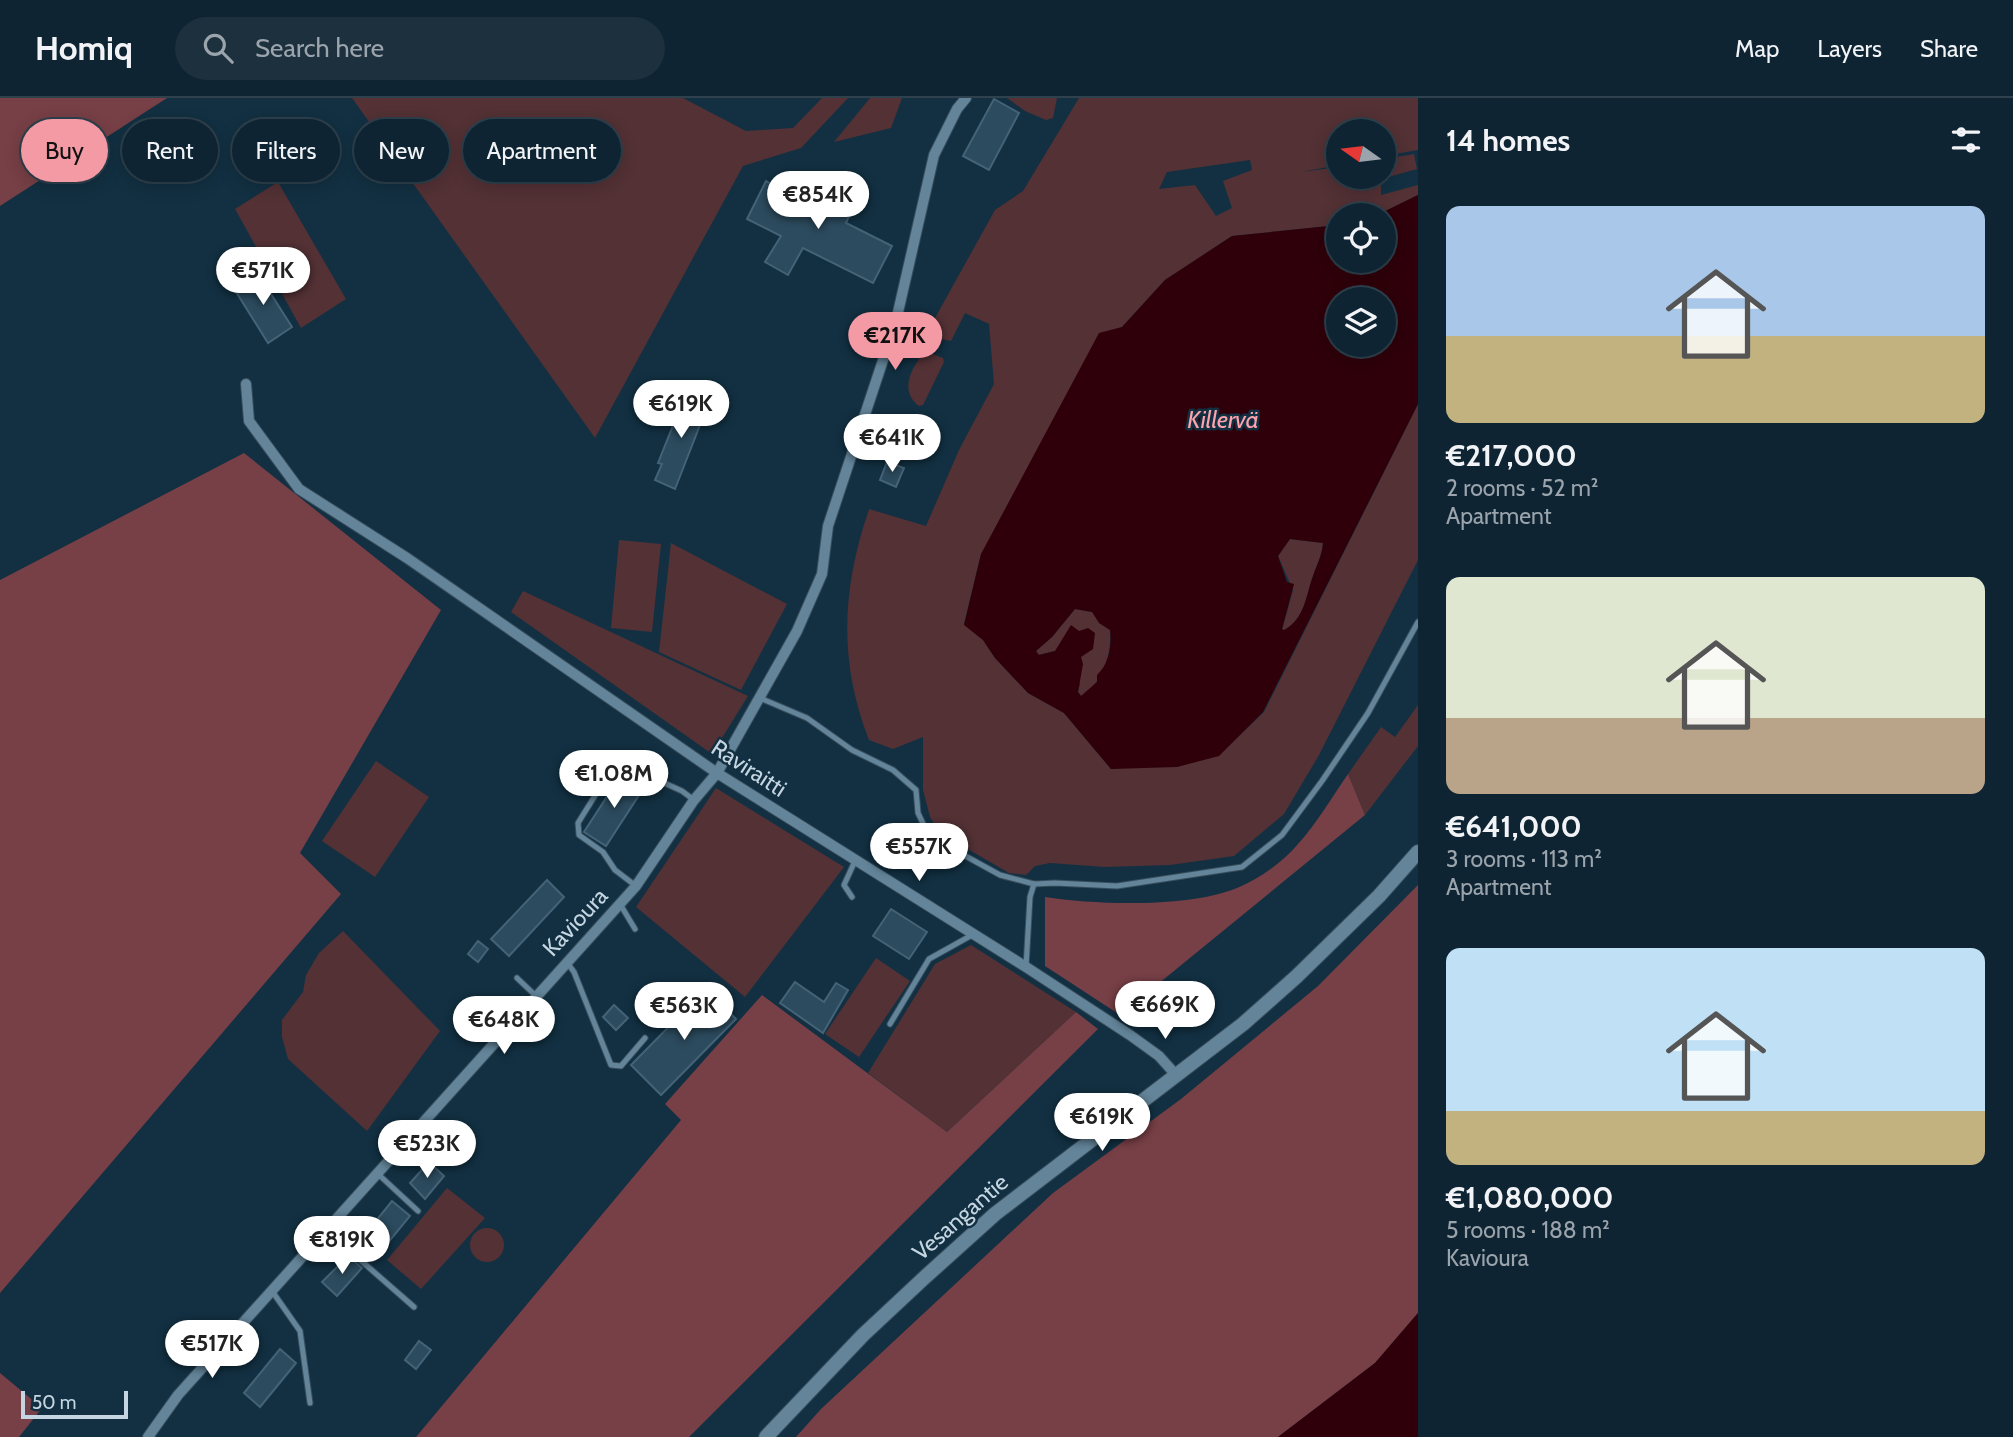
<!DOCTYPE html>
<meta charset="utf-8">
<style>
:root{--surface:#0e2432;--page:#1c303e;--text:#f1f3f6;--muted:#9ba4ac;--line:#2e414d;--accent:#f49aa4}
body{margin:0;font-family:Cabin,sans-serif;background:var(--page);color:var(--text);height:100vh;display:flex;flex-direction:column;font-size:26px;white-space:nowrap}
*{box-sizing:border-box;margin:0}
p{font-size:23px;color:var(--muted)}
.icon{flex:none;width:38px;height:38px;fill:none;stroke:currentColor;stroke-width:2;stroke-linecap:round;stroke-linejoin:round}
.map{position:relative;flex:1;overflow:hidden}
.details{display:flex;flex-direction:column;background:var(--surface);width:595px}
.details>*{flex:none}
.hud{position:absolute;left:21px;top:21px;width:665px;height:63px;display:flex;gap:14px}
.needle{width:46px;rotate:284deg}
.tools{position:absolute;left:1326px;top:21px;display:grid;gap:14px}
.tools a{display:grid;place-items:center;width:70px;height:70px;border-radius:50%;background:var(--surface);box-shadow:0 4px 18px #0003,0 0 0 2px var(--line);font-size:35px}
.scale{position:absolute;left:21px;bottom:18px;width:107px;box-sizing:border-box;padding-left:7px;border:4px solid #c5d6e2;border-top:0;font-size:19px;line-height:24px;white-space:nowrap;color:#c5d6e2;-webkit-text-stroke:5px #123042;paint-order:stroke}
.price{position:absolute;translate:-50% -60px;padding:0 16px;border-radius:24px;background:#fff;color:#222;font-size:23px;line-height:46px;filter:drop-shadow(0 2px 4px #0008)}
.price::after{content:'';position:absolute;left:50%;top:42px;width:21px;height:16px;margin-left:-10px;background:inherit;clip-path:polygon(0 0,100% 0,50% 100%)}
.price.active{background:var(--accent);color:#111}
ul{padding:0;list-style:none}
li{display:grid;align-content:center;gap:14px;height:371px;padding:0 28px}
li span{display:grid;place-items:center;height:217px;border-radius:14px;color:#555}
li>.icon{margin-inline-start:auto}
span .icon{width:126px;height:126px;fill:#fffc;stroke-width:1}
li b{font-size:30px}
h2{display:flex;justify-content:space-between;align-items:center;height:84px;padding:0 28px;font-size:30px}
.pill{padding:0 24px;border-radius:32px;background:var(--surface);box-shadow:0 4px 18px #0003,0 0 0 2px var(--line);font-size:24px;line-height:63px}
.pill.active{background:var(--accent);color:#111}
header{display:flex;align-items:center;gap:42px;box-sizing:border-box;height:98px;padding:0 35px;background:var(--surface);border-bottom:2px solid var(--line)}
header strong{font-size:33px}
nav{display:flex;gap:38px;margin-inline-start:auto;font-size:24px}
.search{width:490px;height:63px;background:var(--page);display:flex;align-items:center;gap:18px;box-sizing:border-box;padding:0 24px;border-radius:38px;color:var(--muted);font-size:26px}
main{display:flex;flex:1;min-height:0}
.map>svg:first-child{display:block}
</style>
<header>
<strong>Homiq</strong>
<div class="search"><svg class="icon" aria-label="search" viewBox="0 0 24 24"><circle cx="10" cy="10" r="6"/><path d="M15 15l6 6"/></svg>Search here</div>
<nav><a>Map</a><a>Layers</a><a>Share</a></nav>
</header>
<main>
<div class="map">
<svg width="1418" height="1339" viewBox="0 0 1418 1339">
<rect width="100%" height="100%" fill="#123042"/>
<g fill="#533135" fill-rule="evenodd">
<polygon points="352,0 683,0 746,33 793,30 822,0 848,0 801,50 743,68 595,340"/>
<polygon points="870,0 902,0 891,30 834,44"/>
<polygon points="1007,0 1057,0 1053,20 1046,22 1025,13"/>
<path d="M1079,0H1418V52L1384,58V33H1339V67L1301,74L1339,69V79H1384V61L1414,56L1417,71L1381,81V97L1418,87V97L1378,117H1339V127L1232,138L1165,182L1122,229L981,456L964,526L983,542L995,560L1028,595L1064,615L1111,671L1218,658L1264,614L1418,306V462L1319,657L1284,716L1234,758L1170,767L1105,769L1050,765L1035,768L1026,777L1009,775L940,735L930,719L923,692V639L893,651L869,642C838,562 842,491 869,411L926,428L959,352L994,286L989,226L965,215L951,243L925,238L995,112L1023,93ZM1250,62L1252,72L1223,83L1232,110L1216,118L1195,87L1159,91L1167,74Z"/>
<polygon points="278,84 346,201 301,230 235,111"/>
<path d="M930,255L943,260L944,264L923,307L919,308C900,294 910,273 921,258Z"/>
<path d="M1290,441L1323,445C1322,458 1317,466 1313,478C1306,497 1305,521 1285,532H1282L1293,492L1278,458Z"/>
<polygon points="619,442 661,446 652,534 611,530"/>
<polygon points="671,445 787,506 741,592 659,554"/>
<polygon points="523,493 748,598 712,656 511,514"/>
<path d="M1075,511L1092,514L1100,525L1110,532C1112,555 1103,586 1081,598L1078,594L1080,586L1055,553L1038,557L1036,553L1052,539Z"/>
<polygon points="1418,607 1418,648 1365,717 1348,676 1381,629 1395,639"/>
<polygon points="376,663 429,699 375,779 322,743"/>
<polygon points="716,690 844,769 745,899 636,809"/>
<polygon points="343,833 440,933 367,1033 288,961 282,939 282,922 303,894 306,877 319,855"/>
<polygon points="971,847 1076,914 947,1034 868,975 935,866"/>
<polygon points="876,860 910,883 859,959 825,936"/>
<polygon points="447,1090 485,1120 421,1191 387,1162"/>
<circle cx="487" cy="1147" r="17"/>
</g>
<g fill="#773f46">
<polygon points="0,0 167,0 0,108"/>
<polygon points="244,355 441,512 300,755 341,796 0,1195 0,482"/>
<path d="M1348,676L1365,717L1120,917L1045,868V799C1097,807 1188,810 1237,790C1259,781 1283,764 1298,746C1317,725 1332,699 1348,676Z"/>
<polygon points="1418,787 1418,1215 1375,1265 1278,1339 796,1339 821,1311 1053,1095 1181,1001 1318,888"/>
<polygon points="762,897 947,1034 1076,914 1098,931 689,1339 416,1339 681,1022 665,1006"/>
<polygon points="0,1275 42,1310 19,1339 0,1339"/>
</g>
<g fill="#2f000a" fill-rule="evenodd">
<path d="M1418,97V306L1263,614L1219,658L1177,669L1111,671L1064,615L1028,595L995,560L983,542L964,527L981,456L1099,235L1122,229L1165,182L1232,138L1339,127V163H1384V117H1377ZM1339,201H1384V247H1339ZM1290,441L1323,445C1322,458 1317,466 1313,478C1306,497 1305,521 1284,532L1282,531L1294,486L1287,484L1278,458ZM1075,511L1092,514L1099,525L1110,532C1112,548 1109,566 1097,577V584L1081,598L1078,594L1083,566L1081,559L1093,551L1095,535L1088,530L1079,533L1071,527L1055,553L1039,557L1036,553L1052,539Z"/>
<polygon points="1418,1215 1418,1339 1278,1339 1375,1265"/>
</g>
<g fill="#2c4b5e" stroke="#446377" stroke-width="2">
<polygon points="994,1 1019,15 989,72 963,58"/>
<polygon points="839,80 861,91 846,125 892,148 873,185 803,150 788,177 765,164 781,138 747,121 766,83 823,113"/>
<polygon points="257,174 292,229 268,245 233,189"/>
<polygon points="686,295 709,304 675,391 655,382 662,366 658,365"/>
<polygon points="887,364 904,370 896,389 880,382"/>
<polygon points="621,677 643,691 606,748 584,734"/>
<polygon points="547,782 564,799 509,858 491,841"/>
<polygon points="891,811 927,834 909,861 873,838"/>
<polygon points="478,843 488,851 478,864 468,856"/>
<polygon points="795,884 824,904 836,885 848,892 823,935 780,905"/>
<polygon points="706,891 736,921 661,997 631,967"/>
<polygon points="614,907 628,920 616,932 603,919"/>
<polygon points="429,1064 444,1078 425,1101 410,1085"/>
<polygon points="392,1103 410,1118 373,1163 368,1162 354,1150"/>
<polygon points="348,1158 362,1170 337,1198 322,1184"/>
<polygon points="419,1243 431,1252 416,1271 405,1262"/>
<polygon points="280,1251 296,1265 260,1309 244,1295"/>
</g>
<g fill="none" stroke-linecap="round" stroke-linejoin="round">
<defs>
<g id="service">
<polyline points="760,600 807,620 852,652 893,672 916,692 918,715 929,738 1000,777 1034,786 1055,785 1117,788 1242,769 1282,737 1322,683 1368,615 1418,524"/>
<polyline points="636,788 615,772 603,754 579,737 578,725 614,667 618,664 682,693 694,702"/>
<polyline points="852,799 844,787 855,763"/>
<polyline points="620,806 635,831"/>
<polyline points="566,863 574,874 611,967 621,968 645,940"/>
<polyline points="1026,869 1030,799 1034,786"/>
<polyline points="517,880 536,898"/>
<polyline points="890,926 929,861 972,837"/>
<polyline points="378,1076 418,1113"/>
<polyline points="326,1132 414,1209"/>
<polyline points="272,1193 300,1233 310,1305"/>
</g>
<g id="minor">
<polyline points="246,286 249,323 299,391 407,460 717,675 1026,869 1130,937 1159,958 1176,977"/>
<polyline points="148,1339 178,1297 636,788 694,702 717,675 797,533 822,476 828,428 896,223 934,57 957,11 966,0"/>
</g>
<polyline id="tertiary" points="766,1339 863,1237 924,1180 995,1116 1243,926 1296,879 1379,798 1418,754"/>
</defs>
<use href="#service" stroke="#374d5c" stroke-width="7"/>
<use href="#minor" stroke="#374d5c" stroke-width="12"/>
<use href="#tertiary" stroke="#374d5c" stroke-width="16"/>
<use href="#service" stroke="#638499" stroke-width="5"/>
<use href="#minor" stroke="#638499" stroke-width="10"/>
<use href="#tertiary" stroke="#638499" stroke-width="14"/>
</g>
<g text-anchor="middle" stroke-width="5" stroke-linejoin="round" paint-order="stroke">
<g font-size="23" fill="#c5d6e2" stroke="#123042">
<text transform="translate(749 670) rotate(33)" y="8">Raviraitti</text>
<text transform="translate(575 824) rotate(-47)" y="8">Kavioura</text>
<text transform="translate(960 1119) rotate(-41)" y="8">Vesangantie</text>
</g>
<g font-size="24" font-style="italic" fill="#fea3ad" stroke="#123042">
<text x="1223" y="330">Killervä</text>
</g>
</g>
</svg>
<div class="tools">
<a><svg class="needle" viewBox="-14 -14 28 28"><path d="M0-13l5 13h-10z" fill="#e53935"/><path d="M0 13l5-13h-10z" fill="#9ba4ac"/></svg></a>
<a><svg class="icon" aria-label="locate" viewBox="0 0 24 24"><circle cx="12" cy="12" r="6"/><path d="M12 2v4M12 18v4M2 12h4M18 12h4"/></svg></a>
<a><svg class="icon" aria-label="layers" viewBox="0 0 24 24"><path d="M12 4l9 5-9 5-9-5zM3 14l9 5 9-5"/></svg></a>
</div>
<div class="scale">50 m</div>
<b class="price" style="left:818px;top:133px">€854K</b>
<b class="price" style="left:263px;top:209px">€571K</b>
<b class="price active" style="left:895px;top:274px">€217K</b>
<b class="price" style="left:681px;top:342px">€619K</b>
<b class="price" style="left:892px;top:376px">€641K</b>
<b class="price" style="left:614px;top:712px">€1.08M</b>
<b class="price" style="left:919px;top:785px">€557K</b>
<b class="price" style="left:1165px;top:943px">€669K</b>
<b class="price" style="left:684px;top:944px">€563K</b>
<b class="price" style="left:504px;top:958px">€648K</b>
<b class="price" style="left:1102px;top:1055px">€619K</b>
<b class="price" style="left:427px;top:1082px">€523K</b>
<b class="price" style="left:342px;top:1178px">€819K</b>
<b class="price" style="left:212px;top:1282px">€517K</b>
<div class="hud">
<a class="pill active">Buy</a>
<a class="pill">Rent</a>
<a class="pill">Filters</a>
<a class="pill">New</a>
<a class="pill">Apartment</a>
</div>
</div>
<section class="details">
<h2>14 homes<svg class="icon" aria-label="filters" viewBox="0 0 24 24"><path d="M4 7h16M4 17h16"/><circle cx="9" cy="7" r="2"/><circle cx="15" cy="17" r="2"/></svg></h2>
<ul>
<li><span style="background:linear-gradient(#a9c7e8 60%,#c2b280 0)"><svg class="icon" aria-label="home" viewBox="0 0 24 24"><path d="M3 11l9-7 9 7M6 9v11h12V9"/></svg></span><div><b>€217,000</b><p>2 rooms · 52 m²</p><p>Apartment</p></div></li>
<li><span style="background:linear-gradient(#dfe7d0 65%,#b9a48a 0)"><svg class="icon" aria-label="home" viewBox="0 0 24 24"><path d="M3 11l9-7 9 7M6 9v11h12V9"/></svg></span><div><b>€641,000</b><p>3 rooms · 113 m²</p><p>Apartment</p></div></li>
<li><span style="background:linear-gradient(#bfe0f5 75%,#c2b280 0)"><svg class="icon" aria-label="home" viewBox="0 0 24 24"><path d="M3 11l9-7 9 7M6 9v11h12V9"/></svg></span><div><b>€1,080,000</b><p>5 rooms · 188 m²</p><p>Kavioura</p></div></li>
</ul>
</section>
</main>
